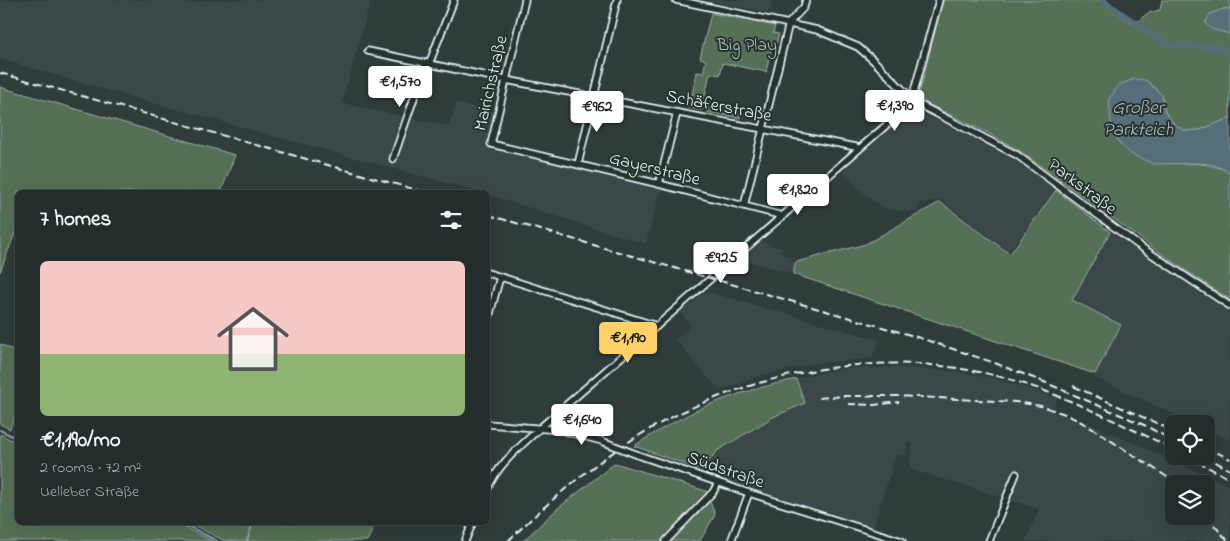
<!DOCTYPE html>
<meta charset="utf-8">
<style>
:root{--surface:#232d2c;--page:#2b3534;--text:#f1f3f6;--muted:#a3a8a9;--line:#404948;--accent:#ffd166}
body{margin:0;font-family:"Indie Flower",sans-serif;background:var(--page);color:var(--text);height:100vh;display:flex;flex-direction:column;font-size:19px;white-space:nowrap}
*{box-sizing:border-box;margin:0}
p{font-size:16px;color:var(--muted)}
.icon{flex:none;width:28px;height:28px;fill:none;stroke:currentColor;stroke-width:2;stroke-linecap:round;stroke-linejoin:round}
.map{position:relative;flex:1;overflow:hidden}
.sheet{position:absolute;left:15px;top:190px;width:475px;height:335px;display:flex;flex-direction:column;background:var(--surface);border-radius:8px;box-shadow:0 5px 20px #0002,0 0 0 1px var(--line)}
.sheet>*{flex:none}
.fabs{position:absolute;left:1165px;top:415px;display:grid;gap:10px}
.fabs a{display:grid;place-items:center;width:50px;height:50px;border-radius:8px;background:var(--surface);box-shadow:0 5px 20px #0002,0 0 0 1px var(--line);font-size:25px}
.price{position:absolute;translate:-50% -42px;padding:0 11px;border-radius:5px;background:#fff;color:#222;font-size:16px;line-height:32px;filter:drop-shadow(0 1px 2px #0008)}
.price::after{content:'';position:absolute;left:50%;top:30px;width:15px;height:11px;margin-left:-8px;background:inherit;clip-path:polygon(0 0,100% 0,50% 100%)}
.price.on{background:var(--accent);color:#111}
ul{padding:0;list-style:none}
li{display:grid;align-content:center;gap:10px;height:265px;padding:0 25px}
li+li{border-top:1px solid var(--line)}
li span{display:grid;place-items:center;height:155px;border-radius:8px;color:#555}
li>.icon{margin-inline-start:auto}
span .icon{width:90px;height:90px;fill:#fffc;stroke-width:1}
li b{font-size:21px}
h2{display:flex;justify-content:space-between;align-items:center;height:60px;padding:0 25px;font-size:21px}
.map>svg:first-child{display:block}
</style>
<div class="map">
<svg width="1230" height="541" viewBox="0 0 1230 541">
<rect width="100%" height="100%" fill="#2f3c3a"/>
<filter id="ink" filterUnits="userSpaceOnUse"><feTurbulence type="fractalNoise" baseFrequency=".02" numOctaves="2"/><feDisplacementMap in="SourceGraphic" scale="10" xChannelSelector="R" yChannelSelector="G"/><feConvolveMatrix kernelMatrix="1 2 1 2 8 2 1 2 1" color-interpolation-filters="sRGB"/></filter>
<g filter="url(#ink)">
<g fill="#3a4649" fill-rule="evenodd">
<polygon points="0,0 168,0 186,3 212,0 371,0 342,103 449,126 456,103 495,112 486,146 661,189 646,244 488,195 488,192 479,192 123,95 0,59"/>
<polygon points="705,0 772,0 769,13"/>
<polygon points="916,110 1012,156 1056,188 1009,252 941,200 920,203 917,212 889,210 880,206 861,191 842,171 895,122"/>
<polygon points="1111,232 1230,312 1230,441 1206,429 1206,424 1196,424 1093,377 1122,325 1073,300"/>
<polygon points="761,241 770,244 771,246 783,247 781,254 791,257 791,260 796,262 793,274 747,261 744,256"/>
<polygon points="705,291 880,340 872,358 814,364 759,376 720,391 675,340 691,326 680,313"/>
<path d="M894,367L953,371L992,378L1028,388L1057,398L1053,412L1086,422L1230,486V541H1025L1039,509L910,469L912,443L907,442L906,455H898L895,458L873,528L735,483L704,471L708,462L717,451L773,417L805,403L796,379L822,372L851,368ZM1174,484H1206V516H1174Z"/>
</g>
<g fill="#557057" stroke="#9eb0a8">
<path d="M943,0H1099L1133,25L1148,13L1160,10L1162,0H1230V9H1223L1220,31L1230,34V118L1200,130L1185,131L1174,124L1165,112L1162,95L1146,80L1181,164C1201,163 1211,164 1230,172V300L1169,259L1020,151L988,133L926,103L919,94Z"/>
<polygon points="711,13 775,26 773,33 779,34 776,44 772,45 766,72 723,63 720,75 710,73 702,110 689,108 697,72 703,73 706,60 700,58"/>
<polygon points="0,87 235,155 221,192 18,192 17,228 0,272"/>
<polygon points="709,103 741,110 740,118 707,112"/>
<polygon points="1056,190 1110,232 1072,300 1121,325 1095,374 793,274 796,262 866,244 940,202 1010,254"/>
<polygon points="0,344 17,352 17,410 10,429 0,424"/>
<path d="M796,379L805,403L773,417L717,451L708,462L704,471L634,446C657,431 680,418 704,407C734,394 765,386 796,379Z"/>
<polygon points="0,434 17,443 18,522 176,523 212,541 0,541"/>
<polygon points="615,463 706,491 715,515 700,541 523,541 557,509"/>
<polygon points="189,523 376,523 367,541 225,541"/>
</g>
<g fill="#546e79" stroke="#8fa2ac">
<polygon points="1223,9 1230,9 1230,34 1211,29 1205,23 1210,14"/>
<polygon points="1134,79 1146,80 1162,95 1165,112 1174,124 1185,131 1200,130 1230,118 1230,172 1211,164 1198,163 1154,164 1131,154 1119,143 1111,123 1109,99 1119,85"/>
</g>
<g fill="none" stroke-linecap="round" stroke-linejoin="round">
<g stroke="#8fa2ac" stroke-width="2">
<polyline points="0,430 18,439"/>
<polyline points="180,522 217,541"/>
<polyline points="247,541 253,522"/>
</g>
<polyline stroke="#546e79" stroke-width="6" points="1102,0 1156,37 1171,45 1198,46 1224,49 1230,52"/>
<defs>
<g id="minor">
<polyline points="525,0 491,144 659,184 783,216"/>
<polyline points="676,0 817,30 858,47 874,61 902,89 920,105 1017,155 1138,245 1230,306"/>
<polyline points="368,51 506,80 856,147 859,149"/>
<polyline points="429,64 454,0"/>
<polyline points="393,159 426,63"/>
<polyline points="578,164 617,0"/>
<polyline points="659,184 677,113"/>
<polyline points="744,206 789,23 804,7 806,0"/>
<polyline points="488,273 657,326"/>
<polyline points="488,321 500,277"/>
<polyline points="488,424 560,430 602,441"/>
<polyline points="638,455 749,493 902,541"/>
<path d="M488,488C498,464 521,446 540,428L907,107L912,99L939,0"/>
<polyline points="465,541 473,522"/>
<polyline points="666,541 713,492 718,483"/>
<polyline points="731,541 749,493"/>
<polyline points="989,541 1016,474"/>
</g>
</defs>
<use href="#minor" stroke="#e8f1f8" stroke-width="9"/>
<use href="#minor" stroke="#26332d" stroke-width="5.5"/>
<g stroke="#e8f1f8" stroke-width="2" stroke-dasharray="8 4" stroke-linecap="butt">
<polyline points="0,73 424,192"/>
<polyline points="488,215 914,336 992,362 1044,382 1144,425 1174,441"/>
<polyline points="1073,386 1174,431"/>
<polyline points="819,398 844,396 898,396 1016,402 1041,406 1065,414 1085,424 1178,484"/>
<polyline points="848,404 874,405 899,402"/>
<polyline points="1206,447 1230,459"/>
<polyline points="1187,456 1230,479"/>
<polyline points="1205,456 1230,470"/>
<polyline points="1206,516 1228,541"/>
<path d="M508,541C545,505 584,471 627,443C725,379 858,348 974,371C1045,384 1109,419 1174,449"/>
</g>
<defs>
<polyline id="minor-bridge" points="602,441 638,455"/>
</defs>
<use href="#minor-bridge" stroke="#e8f1f8" stroke-width="9" stroke-linecap="butt"/>
<use href="#minor-bridge" stroke="#26332d" stroke-width="5.5"/>
</g>
</g>
<g text-anchor="middle" stroke-width="4" stroke-linejoin="round" paint-order="stroke">
<g font-size="18" fill="#adbdb8" stroke="#26332d">
<text x="747" y="50">Big Play</text>
</g>
<g font-size="18" fill="#e8f1f8" stroke="#26332d">
<text transform="translate(490 83) rotate(-77)" y="6">Mairichstraße</text>
<text transform="translate(719 105) rotate(11)" y="6">Schäferstraße</text>
<text transform="translate(655 168) rotate(14)" y="6">Gayerstraße</text>
<text transform="translate(1083 186) rotate(37)" y="6">Parkstraße</text>
<text transform="translate(726 469) rotate(19)" y="6">Südstraße</text>
</g>
<g font-size="19" font-style="italic" fill="#adbdc5" stroke="#26332d">
<text x="1138" y="113">Großer<tspan x="1138" dy="22">Parkteich</tspan></text>
</g>
</g>
</svg>
<div class="fabs">
<a><svg class="icon" aria-label="locate" viewBox="0 0 24 24"><circle cx="12" cy="12" r="6"/><path d="M12 2v4M12 18v4M2 12h4M18 12h4"/></svg></a>
<a><svg class="icon" aria-label="layers" viewBox="0 0 24 24"><path d="M12 4l9 5-9 5-9-5zM3 14l9 5 9-5"/></svg></a>
</div>
<b class="price" style="left:400px;top:108px">€1,570</b>
<b class="price" style="left:895px;top:132px">€1,390</b>
<b class="price" style="left:597px;top:133px">€962</b>
<b class="price" style="left:798px;top:216px">€1,820</b>
<b class="price" style="left:721px;top:284px">€925</b>
<b class="price on" style="left:628px;top:364px">€1,190</b>
<b class="price" style="left:582px;top:446px">€1,640</b>
<section class="sheet">
<h2>7 homes<svg class="icon" aria-label="filters" viewBox="0 0 24 24"><path d="M4 7h16M4 17h16"/><circle cx="9" cy="7" r="2"/><circle cx="15" cy="17" r="2"/></svg></h2>
<ul>
<li><span style="background:linear-gradient(#f6c9c9 60%,#8fb573 0)"><svg class="icon" aria-label="home" viewBox="0 0 24 24"><path d="M3 11l9-7 9 7M6 9v11h12V9"/></svg></span><div><b>€1,190/mo</b><p>2 rooms · 72 m²</p><p>Uelleber Straße</p></div></li>
</ul>
</section>
</div>
